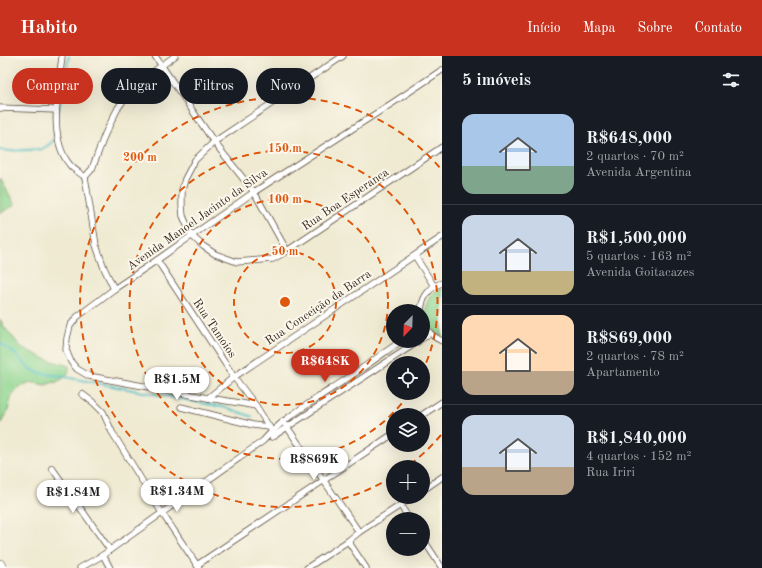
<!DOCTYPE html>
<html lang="pt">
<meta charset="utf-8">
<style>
:root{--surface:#171b24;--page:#242831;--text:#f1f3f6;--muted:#9ea1a6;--line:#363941;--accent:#c8321e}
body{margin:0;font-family:"Old Standard TT",serif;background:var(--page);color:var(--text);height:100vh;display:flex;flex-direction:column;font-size:15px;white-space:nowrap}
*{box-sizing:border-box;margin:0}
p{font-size:13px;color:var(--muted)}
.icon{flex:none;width:22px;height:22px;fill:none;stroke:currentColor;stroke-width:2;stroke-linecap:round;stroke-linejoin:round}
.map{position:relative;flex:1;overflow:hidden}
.details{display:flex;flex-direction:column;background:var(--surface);width:320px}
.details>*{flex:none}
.top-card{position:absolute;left:12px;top:12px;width:370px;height:36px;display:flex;gap:8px}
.needle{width:26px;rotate:203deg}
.tools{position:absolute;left:386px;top:248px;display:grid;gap:8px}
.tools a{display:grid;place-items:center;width:44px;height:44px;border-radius:50%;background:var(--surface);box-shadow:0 4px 16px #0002;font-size:20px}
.price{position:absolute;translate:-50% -34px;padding:0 9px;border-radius:14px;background:#fff;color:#222;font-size:13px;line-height:26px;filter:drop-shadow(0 1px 2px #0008)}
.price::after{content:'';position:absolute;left:50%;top:24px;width:12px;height:9px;margin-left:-6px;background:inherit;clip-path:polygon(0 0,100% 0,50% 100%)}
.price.active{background:var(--accent);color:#fff}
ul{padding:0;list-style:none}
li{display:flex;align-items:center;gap:12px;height:100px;padding:0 20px}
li+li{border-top:1px solid var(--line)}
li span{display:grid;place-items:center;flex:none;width:112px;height:80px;border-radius:12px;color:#555}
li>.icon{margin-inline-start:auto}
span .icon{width:48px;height:48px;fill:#fffc;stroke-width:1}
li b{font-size:17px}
h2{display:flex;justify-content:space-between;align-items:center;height:48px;padding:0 20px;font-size:17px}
.chip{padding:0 14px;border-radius:18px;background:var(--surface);box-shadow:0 4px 16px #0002;font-size:14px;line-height:36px}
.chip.active{background:var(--accent);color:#fff}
header{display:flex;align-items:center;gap:24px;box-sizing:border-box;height:56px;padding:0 20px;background:var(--accent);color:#fff}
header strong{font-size:19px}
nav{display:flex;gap:22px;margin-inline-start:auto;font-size:14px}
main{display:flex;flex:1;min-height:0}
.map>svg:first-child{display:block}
</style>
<header>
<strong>Habito</strong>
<nav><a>Início</a><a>Mapa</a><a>Sobre</a><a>Contato</a></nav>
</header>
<main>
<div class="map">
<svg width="442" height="512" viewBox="0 0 442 512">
<rect width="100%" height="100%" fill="#fbf7ec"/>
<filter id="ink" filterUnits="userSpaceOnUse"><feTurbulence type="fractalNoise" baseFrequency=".025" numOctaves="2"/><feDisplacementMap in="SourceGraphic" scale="8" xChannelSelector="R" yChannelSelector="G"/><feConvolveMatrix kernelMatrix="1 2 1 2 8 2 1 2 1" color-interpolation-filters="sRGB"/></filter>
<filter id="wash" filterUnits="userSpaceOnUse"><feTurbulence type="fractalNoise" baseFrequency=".012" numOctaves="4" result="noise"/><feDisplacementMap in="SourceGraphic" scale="16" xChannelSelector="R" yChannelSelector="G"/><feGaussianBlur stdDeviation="0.9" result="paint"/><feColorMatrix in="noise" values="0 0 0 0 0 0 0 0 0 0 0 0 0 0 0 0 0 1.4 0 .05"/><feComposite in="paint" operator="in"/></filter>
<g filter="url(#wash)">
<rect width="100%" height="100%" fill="#efead1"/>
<g fill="#8fd690" stroke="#658057">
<polygon points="0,122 15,149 0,157"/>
<path d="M442,233V280C439,279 436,277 433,275C421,266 423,244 436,235C438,234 440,233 442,233Z"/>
<path d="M0,263L4,271L21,291L45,303L69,310C69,322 64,321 55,327L54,326L45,329L30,326L18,332L12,339L8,354L4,363L0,368Z"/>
</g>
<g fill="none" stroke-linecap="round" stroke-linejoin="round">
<g stroke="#51bfc7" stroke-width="2">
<polyline points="59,54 69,0"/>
<polyline points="0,94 10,95 42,93 50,88 54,83 55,75"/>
<polyline points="0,287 13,296 29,312 39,317 60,320 227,352 253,361"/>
</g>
</g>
</g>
<g filter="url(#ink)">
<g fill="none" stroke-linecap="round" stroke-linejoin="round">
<defs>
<g id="street">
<path d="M62,0C59,32 47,82 70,109C74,114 80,117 85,121L96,189L104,212L114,233"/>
<polyline points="155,0 214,86 254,136 287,195"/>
<polyline points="343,0 214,86 195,104 185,123 182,134 182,150 183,160 187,169 192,180 203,190 215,198 237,206 273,203 287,195 442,91"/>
<polyline points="0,52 56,54"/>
<polyline points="85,121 92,113 105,78 118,52 128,38 143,23 175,0"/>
<polyline points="415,200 434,230"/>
<polyline points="157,204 234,321 256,350"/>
<path d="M421,255C422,242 429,231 442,227"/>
<path d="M423,267C427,276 433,281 442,285"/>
<polyline points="423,282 430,277"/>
<polyline points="82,338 94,347 103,356 112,376 162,457 199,512"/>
<polyline points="208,342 234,321 442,181"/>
<polyline points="181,351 253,369 269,371"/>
<polyline points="422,359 442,346"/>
<polyline points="283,365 359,476"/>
<polyline points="275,380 256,350 240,347 208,342 89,320 77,313 71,306 66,294 67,282 70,270 77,261 114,233 157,204 254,136 394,46 442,14"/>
<polyline points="272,381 419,285"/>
<polyline points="52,412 110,494"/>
<polyline points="423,434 442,421"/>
<polyline points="401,450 409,463"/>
<polyline points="423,483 442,512"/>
<polyline points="348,485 366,512"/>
<polyline points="103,499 110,512"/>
<polyline points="197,509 393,378"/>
<path d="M80,512L103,499L263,385C282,363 307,349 331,333C355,318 378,301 401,285"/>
<polyline points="307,512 348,485 359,476 413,441"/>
</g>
<polyline id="primary" points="0,508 2,512"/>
</defs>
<use href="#street" stroke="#564739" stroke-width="7"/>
<use href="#primary" stroke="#564739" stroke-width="10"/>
<use href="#street" stroke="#fff" stroke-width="5.5"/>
<use href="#primary" stroke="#fff" stroke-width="9"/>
</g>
</g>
<g fill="none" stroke="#df570d" stroke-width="2" stroke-dasharray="7 5">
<circle cx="285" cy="246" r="51"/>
<circle cx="285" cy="246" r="103"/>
<path d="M409 338A154 154 0 1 1 423 314"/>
<path d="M441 379A205 205 0 0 1 407 411M392 421A205 205 0 1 1 441 113"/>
</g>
<g text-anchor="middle" stroke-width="4" stroke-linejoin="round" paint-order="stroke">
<g font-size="12" fill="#3b2a1e" stroke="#fbf7ec">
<text transform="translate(345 143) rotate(-34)" y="4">Rua Boa Esperança</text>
<text transform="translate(197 163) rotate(-35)" y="4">Avenida Manoel Jacinto da Silva</text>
<text transform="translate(318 251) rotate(-34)" y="4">Rua Conceição da Barra</text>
<text transform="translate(215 272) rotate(56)" y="4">Rua Tamoios</text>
</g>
</g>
<circle cx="285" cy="246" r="6" fill="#df570d" stroke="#fbf7ec" stroke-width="2"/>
<g font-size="12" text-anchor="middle" font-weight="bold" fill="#df570d" stroke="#fbf7ec" stroke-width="4" stroke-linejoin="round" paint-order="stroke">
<text x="285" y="96">150 m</text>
<text x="140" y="105">200 m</text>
<text x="285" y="147">100 m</text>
<text x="285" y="199">50 m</text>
</g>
</svg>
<div class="tools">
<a><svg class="needle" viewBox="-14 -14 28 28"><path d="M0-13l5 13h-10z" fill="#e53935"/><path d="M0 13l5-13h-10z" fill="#9ea1a6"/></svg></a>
<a><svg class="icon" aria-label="locate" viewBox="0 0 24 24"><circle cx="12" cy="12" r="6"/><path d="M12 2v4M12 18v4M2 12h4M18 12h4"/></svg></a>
<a><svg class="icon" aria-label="layers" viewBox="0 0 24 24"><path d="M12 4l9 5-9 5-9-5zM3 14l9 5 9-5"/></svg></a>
<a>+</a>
<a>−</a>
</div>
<b class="price active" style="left:325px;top:327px">R$648K</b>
<b class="price" style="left:177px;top:345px">R$1.5M</b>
<b class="price" style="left:314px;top:425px">R$869K</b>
<b class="price" style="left:177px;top:457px">R$1.34M</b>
<b class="price" style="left:73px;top:458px">R$1.84M</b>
<div class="top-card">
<a class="chip active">Comprar</a>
<a class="chip">Alugar</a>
<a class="chip">Filtros</a>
<a class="chip">Novo</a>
</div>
</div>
<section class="details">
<h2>5 imóveis<svg class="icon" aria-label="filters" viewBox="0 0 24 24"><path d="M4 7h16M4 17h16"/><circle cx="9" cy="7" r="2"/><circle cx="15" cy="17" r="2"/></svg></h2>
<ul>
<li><span style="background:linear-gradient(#a9c7e8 65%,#7fa58c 0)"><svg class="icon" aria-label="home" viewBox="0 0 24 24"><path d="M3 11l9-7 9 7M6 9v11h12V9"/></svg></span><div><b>R$648,000</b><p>2 quartos · 70 m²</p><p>Avenida Argentina</p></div></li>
<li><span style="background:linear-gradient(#c9d6e8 70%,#c2b280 0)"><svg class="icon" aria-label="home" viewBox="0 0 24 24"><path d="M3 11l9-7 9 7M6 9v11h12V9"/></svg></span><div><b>R$1,500,000</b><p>5 quartos · 163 m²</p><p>Avenida Goitacazes</p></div></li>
<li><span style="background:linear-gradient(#ffd9b3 70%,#b9a48a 0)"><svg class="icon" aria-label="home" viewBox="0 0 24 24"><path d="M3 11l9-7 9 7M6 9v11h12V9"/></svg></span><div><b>R$869,000</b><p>2 quartos · 78 m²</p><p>Apartamento</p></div></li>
<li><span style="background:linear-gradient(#c9d6e8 65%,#b9a48a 0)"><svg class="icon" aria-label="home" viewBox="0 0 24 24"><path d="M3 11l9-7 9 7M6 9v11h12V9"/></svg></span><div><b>R$1,840,000</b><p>4 quartos · 152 m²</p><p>Rua Iriri</p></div></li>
</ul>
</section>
</main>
